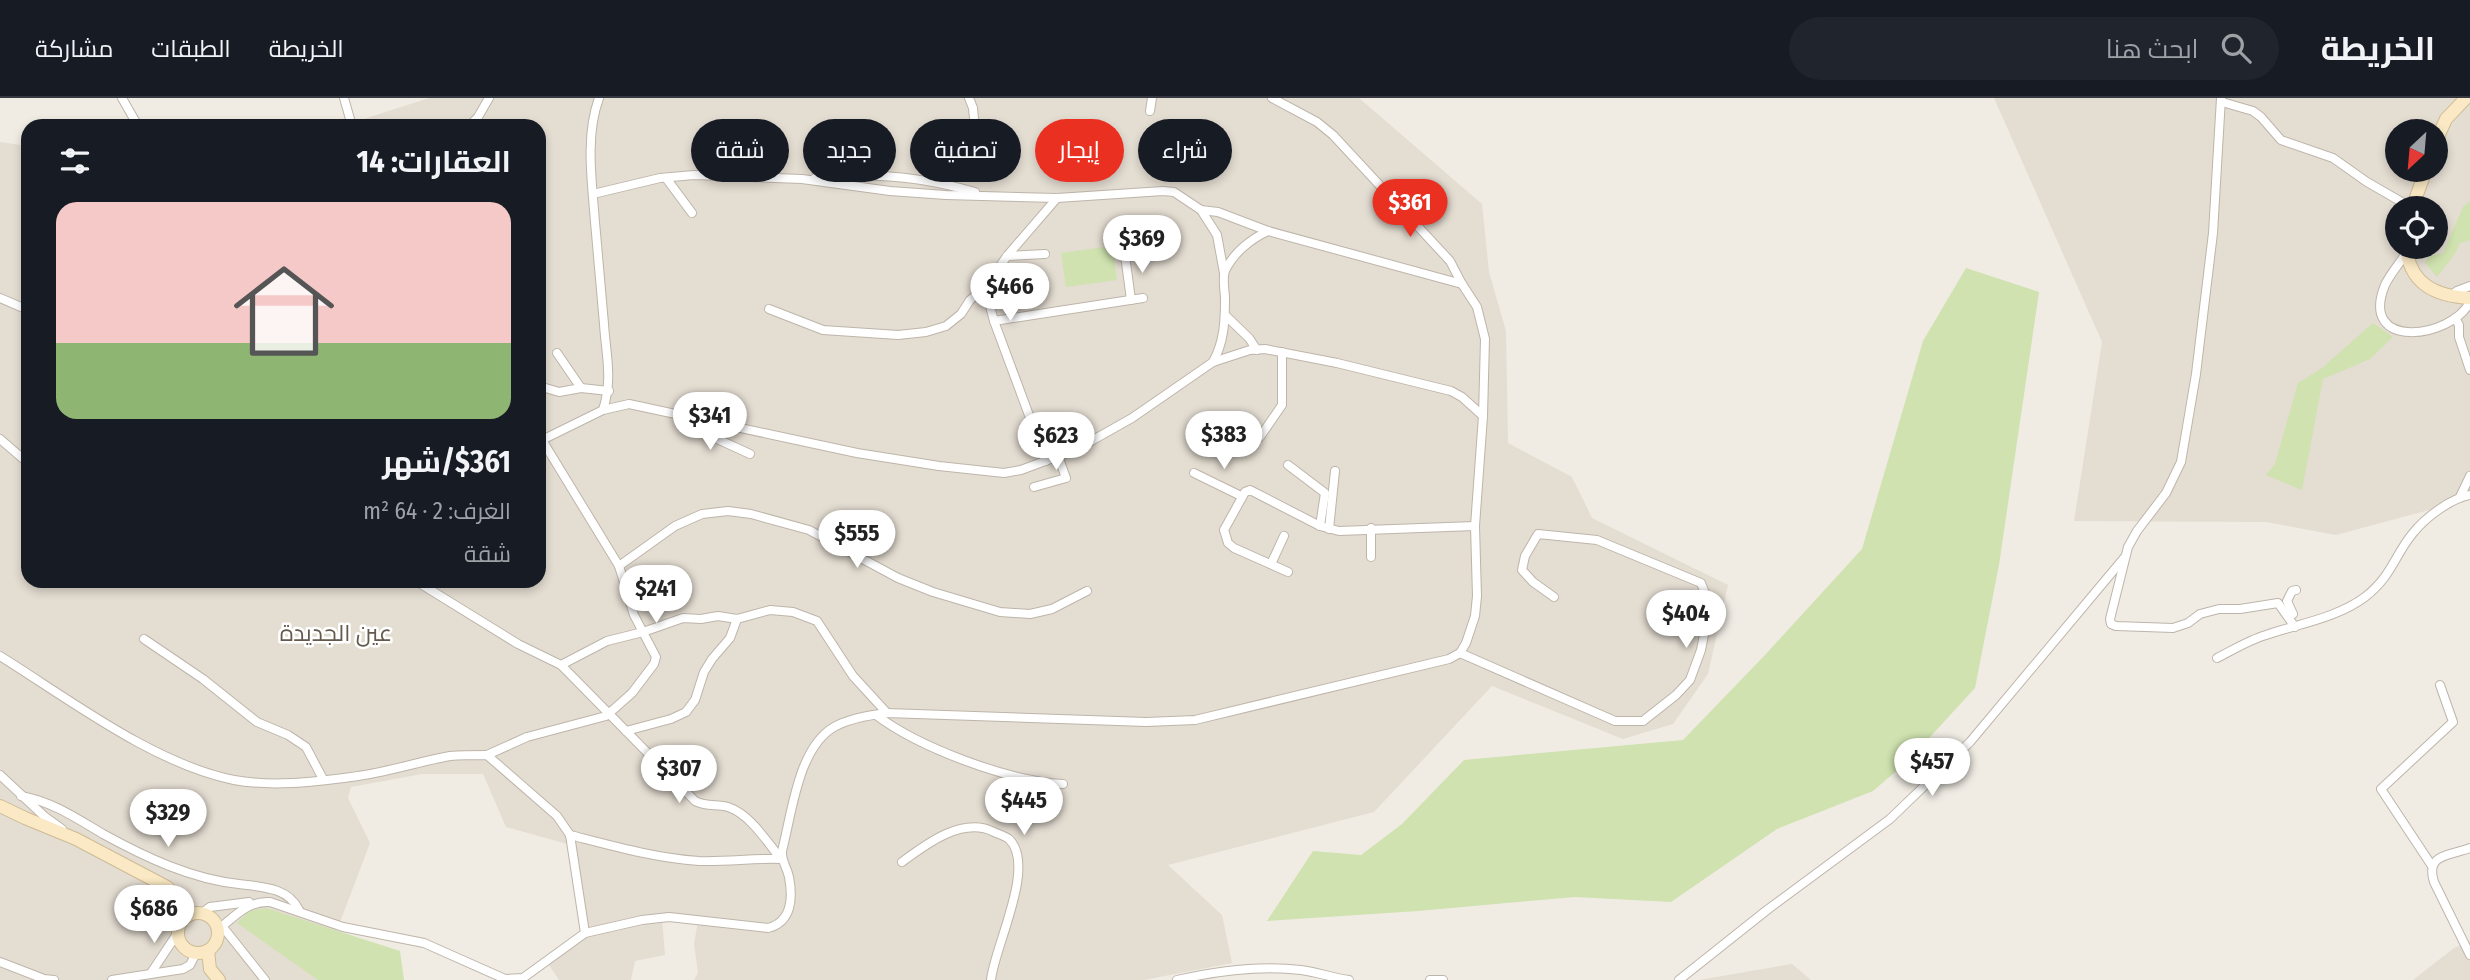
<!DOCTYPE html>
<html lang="ar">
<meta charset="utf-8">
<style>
:root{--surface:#171b24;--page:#20242c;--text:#f1f3f6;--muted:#9ea1a6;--line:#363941;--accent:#ea3021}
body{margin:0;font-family:"Fira Sans Condensed",Cairo,sans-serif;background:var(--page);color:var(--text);direction:rtl;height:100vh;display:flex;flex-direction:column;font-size:26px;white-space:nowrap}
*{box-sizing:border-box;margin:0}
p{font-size:23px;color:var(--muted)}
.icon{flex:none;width:38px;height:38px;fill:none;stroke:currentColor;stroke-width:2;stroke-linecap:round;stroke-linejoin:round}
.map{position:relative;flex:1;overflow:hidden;direction:ltr}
.sheet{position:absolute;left:21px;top:21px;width:525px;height:469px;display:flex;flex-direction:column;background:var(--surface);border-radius:21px;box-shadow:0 4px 10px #0003;direction:rtl}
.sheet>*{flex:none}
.banner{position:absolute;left:567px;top:21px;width:665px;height:63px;direction:rtl;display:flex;gap:14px}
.needle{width:46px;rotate:206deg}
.tools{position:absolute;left:2385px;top:21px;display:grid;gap:14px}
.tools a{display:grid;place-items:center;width:63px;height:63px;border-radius:50%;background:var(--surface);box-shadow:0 4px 10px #0003;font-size:35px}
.price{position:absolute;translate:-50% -60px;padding:0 16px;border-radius:24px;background:#fff;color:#222;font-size:23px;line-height:46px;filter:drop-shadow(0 2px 4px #0008)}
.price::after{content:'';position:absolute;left:50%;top:42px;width:21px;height:16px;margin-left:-10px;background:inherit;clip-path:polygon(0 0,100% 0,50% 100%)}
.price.current{background:var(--accent);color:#fff}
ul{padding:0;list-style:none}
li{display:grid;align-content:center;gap:14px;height:371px;padding:0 35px}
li+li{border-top:2px solid var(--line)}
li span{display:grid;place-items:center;height:217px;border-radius:21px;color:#555}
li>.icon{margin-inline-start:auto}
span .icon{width:126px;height:126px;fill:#fffc;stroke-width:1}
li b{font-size:30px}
h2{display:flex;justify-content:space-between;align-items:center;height:84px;padding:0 35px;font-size:30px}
.tag{padding:0 24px;border-radius:32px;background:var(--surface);box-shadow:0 4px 10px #0003;font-size:24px;line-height:63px}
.tag.current{background:var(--accent);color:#fff}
header{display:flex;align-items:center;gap:42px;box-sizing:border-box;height:98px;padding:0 35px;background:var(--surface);border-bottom:2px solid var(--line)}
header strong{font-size:33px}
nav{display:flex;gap:38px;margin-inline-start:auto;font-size:24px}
.search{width:490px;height:63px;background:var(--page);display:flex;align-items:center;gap:18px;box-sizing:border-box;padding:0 24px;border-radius:38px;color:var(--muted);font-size:26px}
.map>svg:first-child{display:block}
</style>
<header>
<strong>الخريطة</strong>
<div class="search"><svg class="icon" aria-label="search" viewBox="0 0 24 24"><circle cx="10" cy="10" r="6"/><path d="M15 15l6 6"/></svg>ابحث هنا</div>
<nav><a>الخريطة</a><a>الطبقات</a><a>مشاركة</a></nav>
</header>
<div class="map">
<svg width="2470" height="882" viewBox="0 0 2470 882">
<rect width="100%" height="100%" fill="#f0ece4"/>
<g fill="#e4ddd2" fill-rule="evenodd">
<polygon points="429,0 1359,0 1482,106 1489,174 1506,233 1508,345 1572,379 1592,420 1728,487 1708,576 1673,626 1623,641 1492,588 1374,714 1168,767 1222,817 1232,865 1144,882 694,882 698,875 694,846 698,823 662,821 665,857 635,863 631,882 559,882 549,867 585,835 584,809 567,746 506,729 483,676 422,676 351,689 348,700 370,745 318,882 0,882 0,44 28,48 28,483 539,483 539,28 342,28"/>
<path d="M1994,0H2470V401L2336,437L2266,424L2074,423L2102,244ZM2398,33H2436V72H2398ZM2398,110H2436V149H2398Z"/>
<polygon points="2470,843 2470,882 2413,882 2454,850"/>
<polygon points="1792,866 1811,882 1699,882 1791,866"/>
</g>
<g fill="#cfe2af">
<path d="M2470,103V142L2460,145C2455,159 2446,166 2437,179L2425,165L2429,158L2443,155L2463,109Z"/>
<polygon points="1112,148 1117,182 1066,189 1061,155"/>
<polygon points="1966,170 2039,194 1999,467 1975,590 1908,663 1873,693 1777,731 1671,804 1575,799 1418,813 1267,823 1313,753 1361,757 1402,726 1464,662 1683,642 1765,557 1862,451 1923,243"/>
<polygon points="2373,225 2393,239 2370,261 2323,281 2302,392 2266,377 2275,366 2298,285 2322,270"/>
<polygon points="266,810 400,853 404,882 318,882 237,825 249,813"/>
</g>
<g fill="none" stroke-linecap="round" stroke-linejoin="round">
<defs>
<g id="street">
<polyline points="122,0 138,28"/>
<polyline points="344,0 352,28"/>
<path d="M599,0C585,38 592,84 595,124C598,158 601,192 604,226C606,258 613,280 603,312"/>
<polyline points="969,0 973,10 976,42"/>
<polyline points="2221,0 2213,135 2196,276 2181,364 2166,395 2137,433 2128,449 2110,521 2111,526 2116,528 2173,530 2188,525 2200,516 2219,511 2240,511 2278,505 2295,529"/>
<polyline points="2222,4 2253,13 2261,19 2281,42 2333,60 2367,84 2412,110"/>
<polyline points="1150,13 1152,0"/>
<polyline points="469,28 478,19 489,0"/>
<polyline points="666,80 692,115"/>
<path d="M815,80C868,74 924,79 975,94"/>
<polyline points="593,96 660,80 694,77 802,81 890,93 946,97 1057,100 1163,93 1174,94 1201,112 1218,114 1268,133 1462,186"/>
<polyline points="1201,112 1217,137 1224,175"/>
<path d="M2406,155C2400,165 2390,176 2385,187C2358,253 2451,241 2470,204"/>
<polyline points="1125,157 1131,202"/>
<polyline points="1007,158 1045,156"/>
<polyline points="2449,199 2457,193 2470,188"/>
<polyline points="0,200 28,212"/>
<polyline points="769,211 823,232 898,237 926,234 946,228 961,216 970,202 985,190"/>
<polyline points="1225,217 1249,240 1257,252"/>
<polyline points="2455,220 2459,227 2459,239 2470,272"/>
<polyline points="994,223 1143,200"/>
<polyline points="557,255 581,290 609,293"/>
<path d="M1213,264C1224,244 1225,224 1225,201C1225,193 1222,181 1225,173C1233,155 1251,141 1268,133"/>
<polyline points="539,288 559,294 581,290"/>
<polyline points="692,320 713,339 750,356"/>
<polyline points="1260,339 1282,307 1282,254"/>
<polyline points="0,341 28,365"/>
<polyline points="1046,363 994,223 985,190 1007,158 1057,100"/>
<polyline points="1288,367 1325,395 1320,428"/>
<polyline points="1194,375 1241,398"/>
<polyline points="1034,389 1066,380 1058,358"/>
<polyline points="2460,399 2470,378"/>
<polyline points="1329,431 1335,373"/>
<polyline points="1371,459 1371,430"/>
<polyline points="1271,466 1284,438"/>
<polyline points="619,468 675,428 702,416 728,413 751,416 809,432 898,480 933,494 1000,514 1030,516 1052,511 1087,493"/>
<polyline points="1288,474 1234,450 1228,445 1224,432 1245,394 1250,392 1320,428 1339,433 1475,428"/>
<path d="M416,483L518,546L561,567L695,703C706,709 717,706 728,709C750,716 767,744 781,761"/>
<polyline points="2293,516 2287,503 2292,493 2296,492"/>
<polyline points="144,541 203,581 257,624 288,637 306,649 323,681"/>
<polyline points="1460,555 1615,623 1643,623 1676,597 1690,582 1701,552 1707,521 1708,503 1701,485 1597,442 1538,436 1525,458 1522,472 1533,484 1554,499"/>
<path d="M0,558C69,601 154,666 234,682C272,689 313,684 351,679C385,675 417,664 450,658C462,657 475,657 487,657L557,718L570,737L585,835L523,880L505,881L424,845L343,829L270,804C246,803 235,819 217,832"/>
<path d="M2217,560C2233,552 2249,542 2266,537C2298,526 2337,520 2365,499C2392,478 2394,458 2413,435C2426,419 2450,401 2470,397"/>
<polyline points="561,567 607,543 643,534 683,520 701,521 718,518 737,521 770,512 793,514 817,523 853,578 887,615"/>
<path d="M876,617C920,650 1008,683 1063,686"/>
<polyline points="626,633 671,621 686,614 695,602 704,574 712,561 730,540 737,521"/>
<polyline points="487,657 527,639 606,618 632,595 654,566 656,559 634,517 619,468 542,342 603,312 629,306 857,355 939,368 1004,375 1021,372 1077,351 1132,320 1213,264 1250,252 1265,251 1337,265 1451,293 1462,299 1483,318"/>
<polyline points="0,677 44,718 62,731"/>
<path d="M21,698C53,704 76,720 103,736C145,759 191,781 239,786C261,789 288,789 299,812"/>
<path d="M570,737C613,748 655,760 699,763C727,764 754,760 781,761"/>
<path d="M2470,750C2450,758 2425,755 2434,784L2470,857"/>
<path d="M902,764C926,746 963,718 994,734C998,736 1005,738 1009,741C1037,768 994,849 991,882"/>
<polyline points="2432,768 2381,691 2453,624 2440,587"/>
<polyline points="202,815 210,809 249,804"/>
<polyline points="222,828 265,882"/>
<path d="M585,835L642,822L669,819L768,830C792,824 793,800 789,779C787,769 781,763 782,753C792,715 798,650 834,629C850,620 870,617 887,615L1146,624L1195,622L1449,561L1460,555L1466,545L1475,518L1477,498L1475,428L1483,318L1485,241L1477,209L1462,186L1450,163L1333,37L1317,24L1272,0"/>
<polyline points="0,864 44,881 54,882"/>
<polyline points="151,875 179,833"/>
<polyline points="112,882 183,871 190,867 196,855"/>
<path d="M1177,882C1216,873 1261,867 1301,872C1317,874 1333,880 1349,882"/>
<polyline points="1430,882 1443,882"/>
<polyline points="1679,882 1767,812 1890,721 1970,644 2124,460"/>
</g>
<g id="secondary">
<polyline points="2436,43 2446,21 2466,0"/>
<polyline points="2412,110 2426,72"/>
<path d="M2406,149C2410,187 2436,198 2470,200"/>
<polyline points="0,708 25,720 76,741 167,789 182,803 189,817"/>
<circle cx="198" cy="835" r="20"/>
<polyline points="208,853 210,871 219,882"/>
</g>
</defs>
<use href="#street" stroke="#beb5aa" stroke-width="10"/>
<use href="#secondary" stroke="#cebb96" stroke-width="14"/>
<use href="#street" stroke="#fff" stroke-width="8"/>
<use href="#secondary" stroke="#fae9c4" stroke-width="12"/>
</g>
<g text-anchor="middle" stroke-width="5" stroke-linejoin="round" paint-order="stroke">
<g font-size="23" fill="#64594c" stroke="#fff">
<text x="336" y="543">عين الجديدة</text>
</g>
</g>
</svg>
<div class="tools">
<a><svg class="needle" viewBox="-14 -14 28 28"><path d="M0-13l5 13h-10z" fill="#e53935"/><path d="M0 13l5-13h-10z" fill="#9ea1a6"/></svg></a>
<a><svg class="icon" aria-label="locate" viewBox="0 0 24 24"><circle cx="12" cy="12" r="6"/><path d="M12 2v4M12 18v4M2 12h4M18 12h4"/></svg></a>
</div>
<b class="price current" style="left:1410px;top:141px">$361</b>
<b class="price" style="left:1142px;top:177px">$369</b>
<b class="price" style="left:1010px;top:225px">$466</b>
<b class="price" style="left:710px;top:354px">$341</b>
<b class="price" style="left:1224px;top:373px">$383</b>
<b class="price" style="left:1056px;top:374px">$623</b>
<b class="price" style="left:857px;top:472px">$555</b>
<b class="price" style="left:656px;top:527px">$241</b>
<b class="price" style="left:1686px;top:552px">$404</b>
<b class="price" style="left:1932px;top:700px">$457</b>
<b class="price" style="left:679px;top:707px">$307</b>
<b class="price" style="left:1024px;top:739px">$445</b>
<b class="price" style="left:168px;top:751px">$329</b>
<b class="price" style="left:154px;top:847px">$686</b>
<div class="banner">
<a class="tag">شراء</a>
<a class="tag current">إيجار</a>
<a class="tag">تصفية</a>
<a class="tag">جديد</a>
<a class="tag">شقة</a>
</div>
<section class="sheet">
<h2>العقارات: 14<svg class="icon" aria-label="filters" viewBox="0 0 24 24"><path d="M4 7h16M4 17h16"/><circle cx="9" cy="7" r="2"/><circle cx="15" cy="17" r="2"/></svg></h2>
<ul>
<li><span style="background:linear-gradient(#f6c9c9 65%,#8fb573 0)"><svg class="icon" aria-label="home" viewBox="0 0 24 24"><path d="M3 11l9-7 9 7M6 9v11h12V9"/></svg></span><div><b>$361/شهر</b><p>الغرف: 2 · 64 m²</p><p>شقة</p></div></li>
</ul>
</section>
</div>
